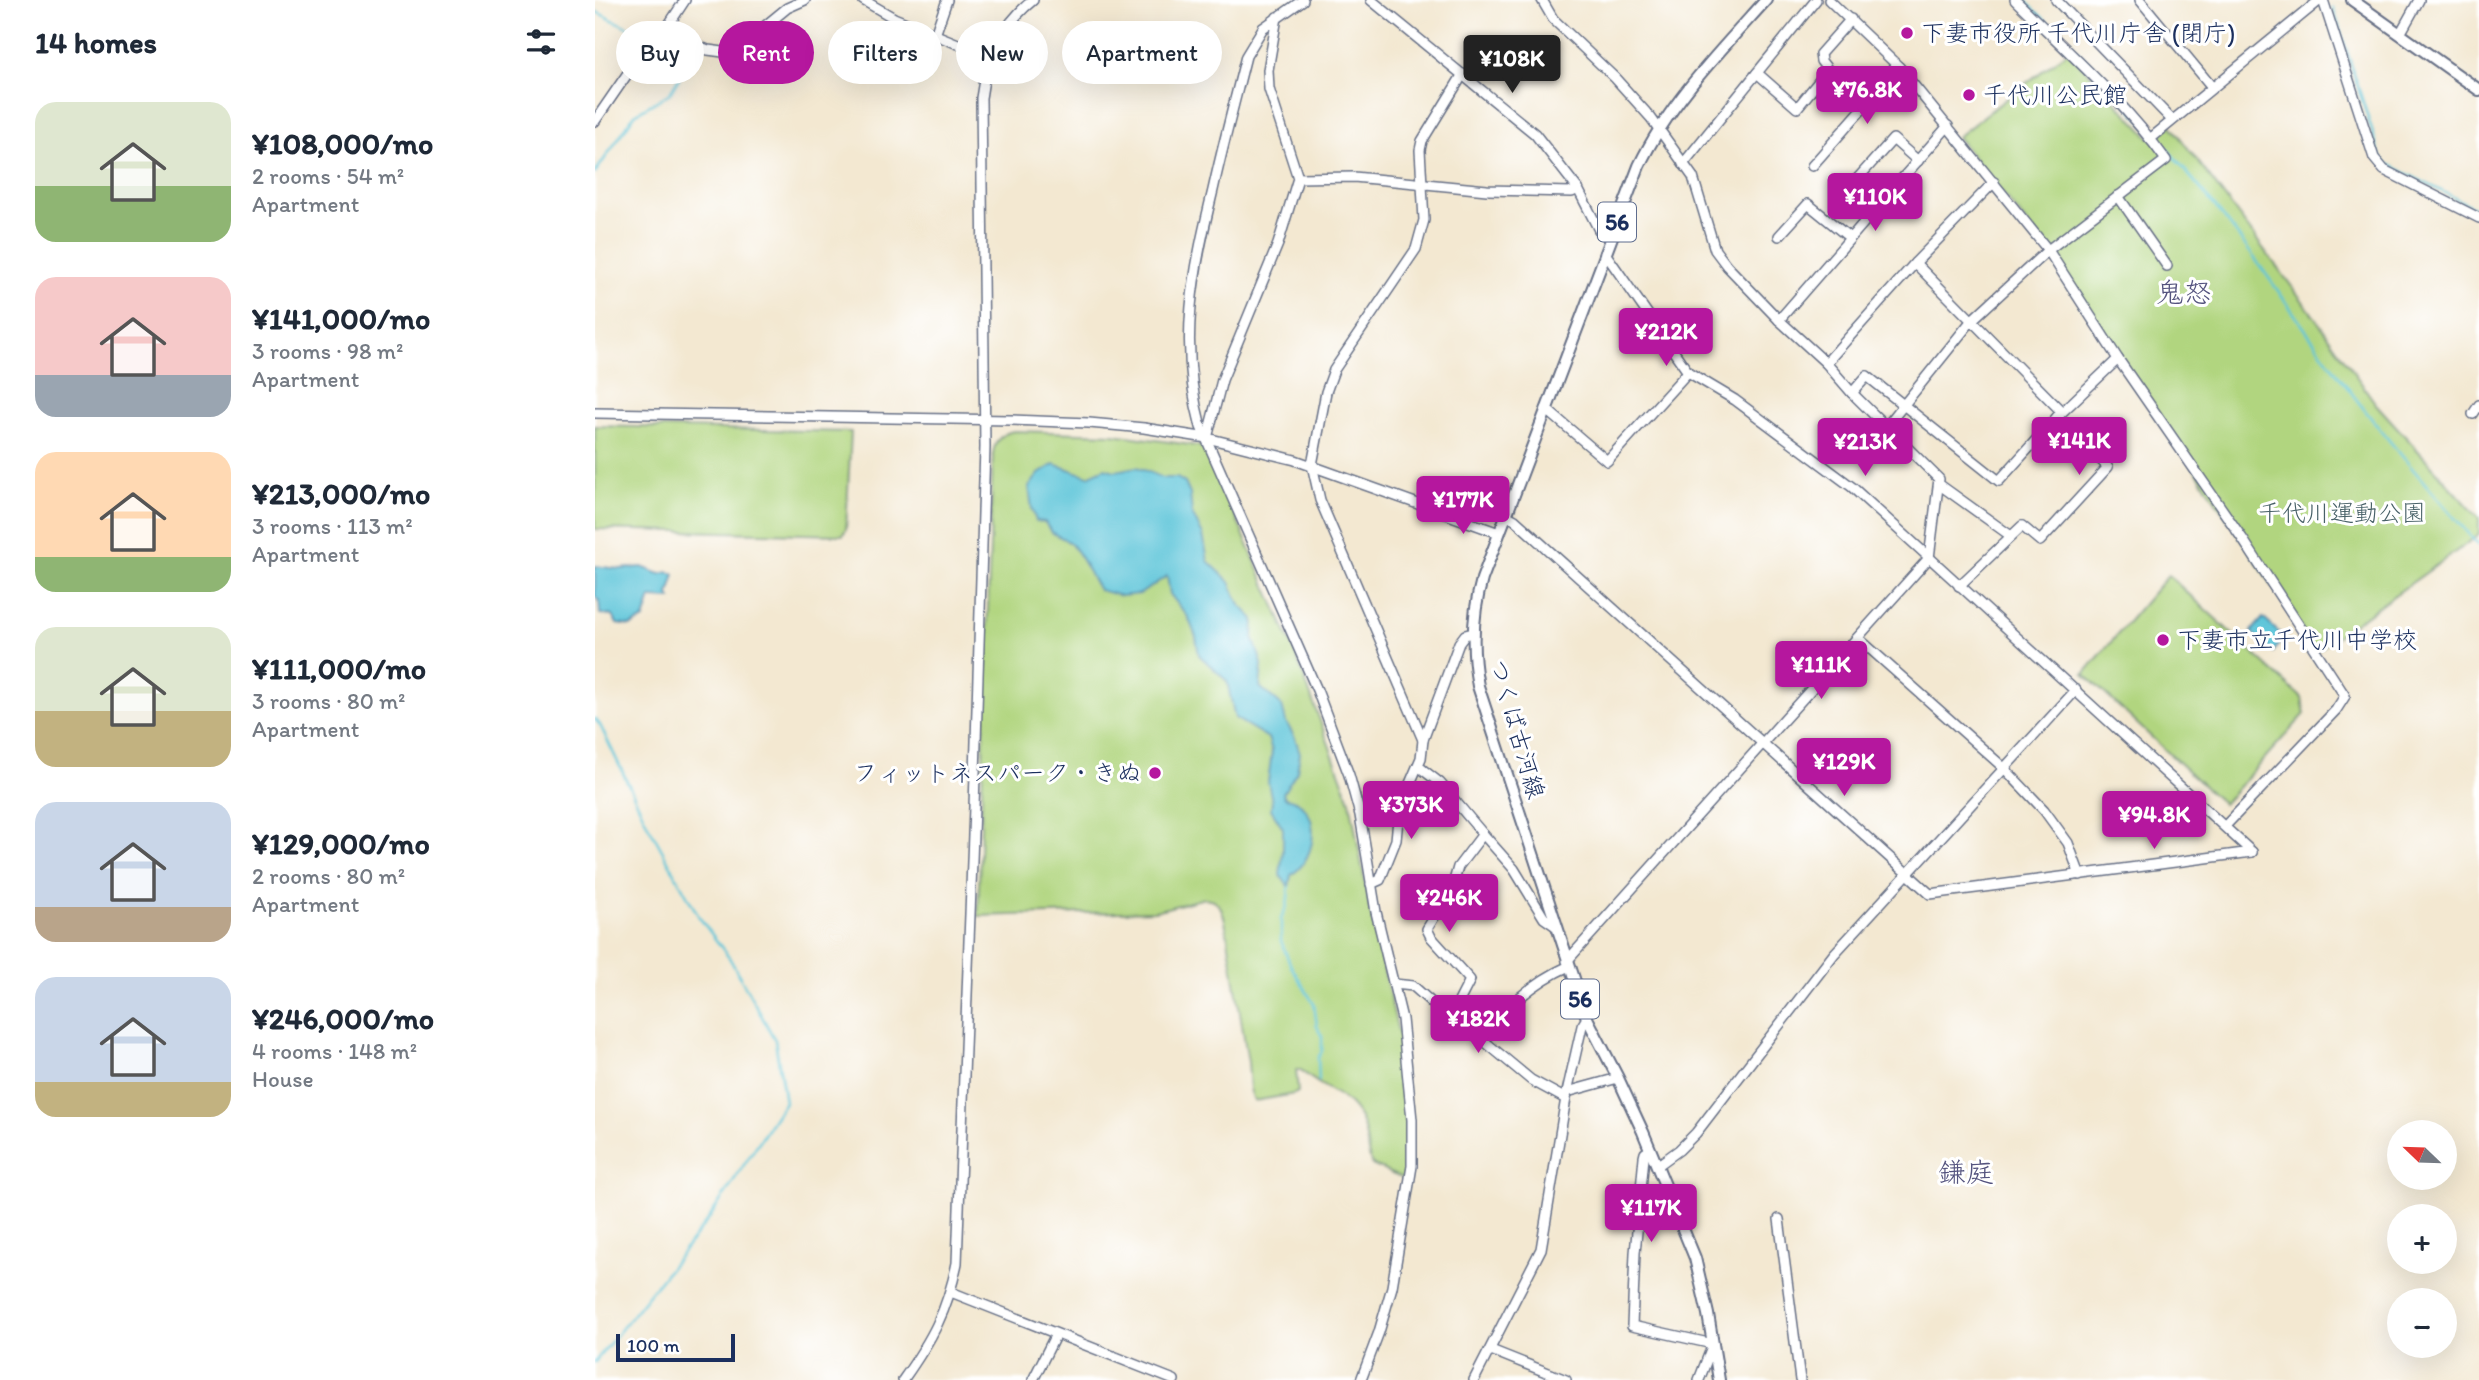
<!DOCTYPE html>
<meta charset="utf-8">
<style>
:root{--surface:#fff;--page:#f2f2f3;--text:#1f2937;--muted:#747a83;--accent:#b5179e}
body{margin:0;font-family:Itim,"Klee One",sans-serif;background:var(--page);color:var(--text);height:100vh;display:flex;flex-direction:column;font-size:26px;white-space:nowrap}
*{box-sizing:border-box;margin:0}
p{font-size:23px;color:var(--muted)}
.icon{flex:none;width:38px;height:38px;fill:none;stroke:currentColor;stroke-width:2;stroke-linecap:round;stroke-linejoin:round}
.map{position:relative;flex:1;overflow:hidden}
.drawer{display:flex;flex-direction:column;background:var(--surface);width:595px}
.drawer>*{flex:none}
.banner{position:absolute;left:21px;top:21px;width:665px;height:63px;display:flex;gap:14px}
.needle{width:46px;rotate:293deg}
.fabs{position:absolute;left:1792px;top:1120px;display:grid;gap:14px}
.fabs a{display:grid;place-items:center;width:70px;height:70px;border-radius:50%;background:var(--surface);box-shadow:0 7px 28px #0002;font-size:35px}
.scale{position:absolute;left:21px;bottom:18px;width:119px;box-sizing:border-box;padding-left:7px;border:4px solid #1b2f5e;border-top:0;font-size:19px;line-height:24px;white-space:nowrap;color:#1b2f5e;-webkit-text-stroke:5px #fff;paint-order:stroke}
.price{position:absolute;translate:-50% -60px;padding:0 16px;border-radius:7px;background:var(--accent);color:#fff;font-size:23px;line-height:46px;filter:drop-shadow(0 2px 4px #0008)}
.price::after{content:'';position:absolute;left:50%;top:42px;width:21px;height:16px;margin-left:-10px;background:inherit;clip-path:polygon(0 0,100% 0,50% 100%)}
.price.active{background:#222;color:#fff}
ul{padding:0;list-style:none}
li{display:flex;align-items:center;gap:21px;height:175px;padding:0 35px}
li span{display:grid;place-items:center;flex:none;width:196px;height:140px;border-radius:21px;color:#555}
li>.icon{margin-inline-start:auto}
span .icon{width:84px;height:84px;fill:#fffc;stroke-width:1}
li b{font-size:30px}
h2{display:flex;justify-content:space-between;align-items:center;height:84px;padding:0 35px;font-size:30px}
.pill{padding:0 24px;border-radius:32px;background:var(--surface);box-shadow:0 7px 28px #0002;font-size:24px;line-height:63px}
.pill.active{background:var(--accent);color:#fff}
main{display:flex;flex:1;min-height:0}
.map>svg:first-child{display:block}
</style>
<main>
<section class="drawer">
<h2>14 homes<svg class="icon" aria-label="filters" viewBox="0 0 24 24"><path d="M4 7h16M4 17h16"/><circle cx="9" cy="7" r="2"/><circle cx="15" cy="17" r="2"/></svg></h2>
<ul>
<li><span style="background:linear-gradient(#dfe7d0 60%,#8fb573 0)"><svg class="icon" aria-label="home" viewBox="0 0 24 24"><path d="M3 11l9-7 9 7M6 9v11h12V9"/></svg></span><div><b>¥108,000/mo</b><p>2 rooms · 54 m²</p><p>Apartment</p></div></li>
<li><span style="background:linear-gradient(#f6c9c9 70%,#9aa5b1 0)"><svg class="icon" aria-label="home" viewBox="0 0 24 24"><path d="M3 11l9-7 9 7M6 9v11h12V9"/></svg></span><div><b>¥141,000/mo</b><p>3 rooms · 98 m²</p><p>Apartment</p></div></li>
<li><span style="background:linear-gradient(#ffd9b3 75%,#8fb573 0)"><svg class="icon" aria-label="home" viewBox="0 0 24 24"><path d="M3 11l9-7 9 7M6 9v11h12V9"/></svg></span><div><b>¥213,000/mo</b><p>3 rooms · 113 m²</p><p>Apartment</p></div></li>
<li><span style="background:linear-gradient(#dfe7d0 60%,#c2b280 0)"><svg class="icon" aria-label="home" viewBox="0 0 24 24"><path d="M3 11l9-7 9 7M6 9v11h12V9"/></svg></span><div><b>¥111,000/mo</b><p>3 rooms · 80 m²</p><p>Apartment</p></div></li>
<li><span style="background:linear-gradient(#c9d6e8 75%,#b9a48a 0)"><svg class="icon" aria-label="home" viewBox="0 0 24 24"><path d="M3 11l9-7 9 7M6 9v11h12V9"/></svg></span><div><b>¥129,000/mo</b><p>2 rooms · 80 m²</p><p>Apartment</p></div></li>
<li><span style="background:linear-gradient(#c9d6e8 75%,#c2b280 0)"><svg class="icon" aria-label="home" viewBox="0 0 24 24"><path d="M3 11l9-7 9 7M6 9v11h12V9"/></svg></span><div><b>¥246,000/mo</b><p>4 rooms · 148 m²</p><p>House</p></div></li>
</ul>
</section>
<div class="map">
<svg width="1884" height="1380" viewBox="0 0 1884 1380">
<rect width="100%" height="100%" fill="#fff"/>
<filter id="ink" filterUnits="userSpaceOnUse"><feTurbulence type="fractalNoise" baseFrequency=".0143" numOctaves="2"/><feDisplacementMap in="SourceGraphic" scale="14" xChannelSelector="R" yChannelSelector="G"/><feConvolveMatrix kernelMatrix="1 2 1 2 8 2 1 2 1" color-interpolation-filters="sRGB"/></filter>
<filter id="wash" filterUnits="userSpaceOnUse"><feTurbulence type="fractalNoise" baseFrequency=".00686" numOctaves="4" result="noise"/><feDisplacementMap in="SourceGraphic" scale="28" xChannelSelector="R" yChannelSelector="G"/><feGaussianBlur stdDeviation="1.57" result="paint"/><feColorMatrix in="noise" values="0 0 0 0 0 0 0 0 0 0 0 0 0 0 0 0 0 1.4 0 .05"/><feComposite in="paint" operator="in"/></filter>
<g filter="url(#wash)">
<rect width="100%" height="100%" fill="#f3e8d1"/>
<g fill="#b1d57f" stroke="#66826e" stroke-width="2">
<polygon points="1473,51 1555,138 1574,123 1719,316 1781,404 1884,518 1884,535 1721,651 1453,250 1362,137"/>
<polygon points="0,426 256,432 251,529 248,535 0,529"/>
<path d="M419,431L518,434L610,447L696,643L755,801L776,915L805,1040L812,1117L810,1180L777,1165C770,1151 774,1135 765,1118C752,1093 725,1089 706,1070H701L703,1092L699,1094L659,1101L655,1089L653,1062L630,920L626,908L619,900L610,898L560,911L383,916L398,453C400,441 407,433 419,431Z"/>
<polygon points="1573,575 1707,698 1710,714 1628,804 1489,674"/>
</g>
<g fill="#5dc5d9" stroke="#3c7a9c" stroke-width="2">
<path d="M459,464L493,476L510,468L520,471L542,467L568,478H582L590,483L595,494L597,514L608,535L613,561L635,582L645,605L659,619L658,637L667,664L665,687L687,706L691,722L700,738L705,753L702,771L688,793L690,798C728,803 724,858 696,875L694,887L685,875L688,851V828L676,809L677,801L673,782L677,751L673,738L640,718L632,681L604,655L601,637L593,617L575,594L572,576L545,594L526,596L504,590C495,576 489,560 478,547C469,534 458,540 450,522L441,521L437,509L434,487L444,474Z"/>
<polygon points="0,566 25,569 47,567 65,574 73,572 80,574 74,595 76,599 56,598 49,619 36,626 22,624 18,616 5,614 4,600 0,597"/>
<polygon points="1668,618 1690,638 1678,652 1656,632"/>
</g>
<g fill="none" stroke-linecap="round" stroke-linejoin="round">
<g stroke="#5dc5d9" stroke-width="2.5">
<path d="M1429,0C1500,66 1566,139 1627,215C1675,276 1717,342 1765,404C1803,453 1843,499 1884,546"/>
<polyline points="1738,8 1785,156 1791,163 1884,210"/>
<path d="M0,11C31,28 66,40 95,60L75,93L40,114L0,173"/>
<polyline points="0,719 5,725 53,825 104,917 135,959 180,1040 190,1102 113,1220 0,1362"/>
<polyline points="694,887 692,906 686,919 686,941 696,966 719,1004 722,1026 727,1037 727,1051 723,1058 724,1081"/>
</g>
</g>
</g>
<g filter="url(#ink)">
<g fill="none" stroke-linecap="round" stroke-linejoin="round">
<defs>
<g id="minor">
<polyline points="268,0 299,18 395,57"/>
<path d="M708,0L668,28L651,56C640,100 628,145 618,190C598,272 583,343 606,427L722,690L754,775L765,815L781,912L807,1019L817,1120V1166L797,1287L784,1332L766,1380"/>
<polyline points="776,0 940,134 983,189 1005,232 1016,238"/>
<polyline points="947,0 958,19 1020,78 1056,118 1098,177 1120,250 1132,266 1184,320 1231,363 1257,393 1344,479 1334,558 972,961"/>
<polyline points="1234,0 1304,67 1453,250 1523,359 1647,538 1750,696 1741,710 1631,825"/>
<polyline points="1461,0 1577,120"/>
<polyline points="1545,0 1617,87"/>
<polyline points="1728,0 1779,158 1789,170 1884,218"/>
<polyline points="69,32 113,50 128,52 142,49 192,8 210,0"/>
<polyline points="1805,34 1824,0"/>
<polyline points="340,35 352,0"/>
<polyline points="1162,73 1202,108 1233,70 1226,61 1225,54 1256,19"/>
<polyline points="0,121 35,70 69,32 90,0"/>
<polyline points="1555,139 1725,0"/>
<polyline points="1088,164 1221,0"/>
<polyline points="1217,166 1304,67"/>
<polyline points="703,178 759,177 892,190 977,192 983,189"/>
<polyline points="1523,196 1572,266"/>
<polyline points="1272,218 1246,197 1298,139 1323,161"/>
<polyline points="1184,236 1213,204 1255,238"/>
<polyline points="1010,253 1093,372 1140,400 1257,487 1657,852"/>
<polyline points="1320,263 1467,412"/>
<polyline points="1184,320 1353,126"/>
<polyline points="1231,363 1320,263 1399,182"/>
<polyline points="1257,393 1272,376 1404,481 1462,417"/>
<polyline points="951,409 1012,461 1093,372"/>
<polyline points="0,413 416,420 494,423 549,428 612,438 700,460 904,533"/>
<polyline points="1878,414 1884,405"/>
<path d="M1291,427L1377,320L1453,250L1571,160C1529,101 1472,51 1420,0"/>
<polyline points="612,438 627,380 683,244 703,178 674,89 673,70 682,17"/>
<polyline points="1345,485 1416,536"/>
<polyline points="911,515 920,520 1335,894 1657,852"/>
<polyline points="1364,586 1427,526 1445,541 1513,467 1462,417 1523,359"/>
<polyline points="1263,638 1409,768 1449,810 1473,843 1485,875"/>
<polyline points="828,740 725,500 717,465 731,392 739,370 821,249 829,220 825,150 827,141 868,74"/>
<polyline points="823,766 845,783 888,834 919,869 949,918 962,927"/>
<polyline points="776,884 785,880 801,840 804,809 826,758 828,740 864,643 870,635 878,633"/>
<polyline points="799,984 818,986 855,1019 889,1041 936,1080 971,1099"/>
<polyline points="855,1019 875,980 836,937 832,929 857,888 863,867 888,834"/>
<path d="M889,1041C903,1010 943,980 974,966"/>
<polyline points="972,1092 1023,1078"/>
<polyline points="1055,1150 1050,1153 1049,1157 1040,1253 1037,1326 1118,1344 1104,1380"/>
<polyline points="1062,1166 1084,1150 1101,1133 1239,954 1481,690"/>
<polyline points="1184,1219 1205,1380"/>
<polyline points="356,1292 579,1380"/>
<polyline points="896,1350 971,1380"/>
<path d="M308,1380C337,1339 352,1312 362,1263L379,807L390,447L386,98C391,59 407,25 438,0"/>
<polyline points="438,1380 461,1334"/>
<polyline points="879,1380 946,1249 972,1092 987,1026 992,1018"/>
</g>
<g id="major">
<polyline points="1757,0 1884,90"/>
<path d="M1124,1380L1113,1314L1100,1258L1048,1132L1023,1078L992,1018L883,686C876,649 877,615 887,579L1044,166C1074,103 1125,51 1171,0"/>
</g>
</defs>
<use href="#minor" stroke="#677086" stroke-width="12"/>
<use href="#major" stroke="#677086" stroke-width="14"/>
<use href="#minor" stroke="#fff" stroke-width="9"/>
<use href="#major" stroke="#fff" stroke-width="10"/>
</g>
</g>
<g fill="#b5179e" stroke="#fff" stroke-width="2.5">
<circle cx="1312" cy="33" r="7"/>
<circle cx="1374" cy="95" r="7"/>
<circle cx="1568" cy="640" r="7"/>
<circle cx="560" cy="773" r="7"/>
</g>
<g text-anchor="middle" stroke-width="6" stroke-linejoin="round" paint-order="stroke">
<g fill="#fff" stroke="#5f6d8e" stroke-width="2">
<rect x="1003" y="202.5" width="38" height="39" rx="5"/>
<rect x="966" y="979.5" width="38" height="39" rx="5"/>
</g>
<g font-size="23" font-weight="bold" fill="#1b2f5e">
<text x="1022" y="230">56</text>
<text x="985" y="1007">56</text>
</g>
<g font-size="24" fill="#1b2f5e" stroke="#fff" text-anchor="start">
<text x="1326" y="41">下妻市役所 千代川庁舎 (閉庁)</text>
<text x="1388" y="103">千代川公民館</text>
<text x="1582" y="648">下妻市立千代川中学校</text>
<text x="546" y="781" text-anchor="end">フィットネスパーク・きぬ</text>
</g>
<g font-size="24" fill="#486168" stroke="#fff">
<text x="1747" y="521">千代川運動公園</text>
</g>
<g font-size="24" fill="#1b2f5e" stroke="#fff">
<text transform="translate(922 729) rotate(74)" y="8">つくば古河線</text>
</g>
<g font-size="28" fill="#55547f" stroke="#fff">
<text x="1589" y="302">鬼怒</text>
<text x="1371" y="1182">鎌庭</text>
</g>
</g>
</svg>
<div class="fabs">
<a><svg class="needle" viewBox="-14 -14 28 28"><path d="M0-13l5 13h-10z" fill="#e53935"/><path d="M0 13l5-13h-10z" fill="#747a83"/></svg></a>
<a>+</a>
<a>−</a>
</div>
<div class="scale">100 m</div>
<b class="price active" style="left:917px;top:95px">¥108K</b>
<b class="price" style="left:1272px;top:126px">¥76.8K</b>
<b class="price" style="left:1280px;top:233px">¥110K</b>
<b class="price" style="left:1071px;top:368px">¥212K</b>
<b class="price" style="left:1484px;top:477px">¥141K</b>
<b class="price" style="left:1270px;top:478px">¥213K</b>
<b class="price" style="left:868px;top:536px">¥177K</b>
<b class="price" style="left:1226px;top:701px">¥111K</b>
<b class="price" style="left:1249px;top:798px">¥129K</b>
<b class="price" style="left:816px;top:841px">¥373K</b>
<b class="price" style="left:1559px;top:851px">¥94.8K</b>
<b class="price" style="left:854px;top:934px">¥246K</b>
<b class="price" style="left:883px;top:1055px">¥182K</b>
<b class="price" style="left:1056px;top:1244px">¥117K</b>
<div class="banner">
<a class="pill">Buy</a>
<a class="pill active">Rent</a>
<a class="pill">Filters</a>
<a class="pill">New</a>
<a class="pill">Apartment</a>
</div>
</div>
</main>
